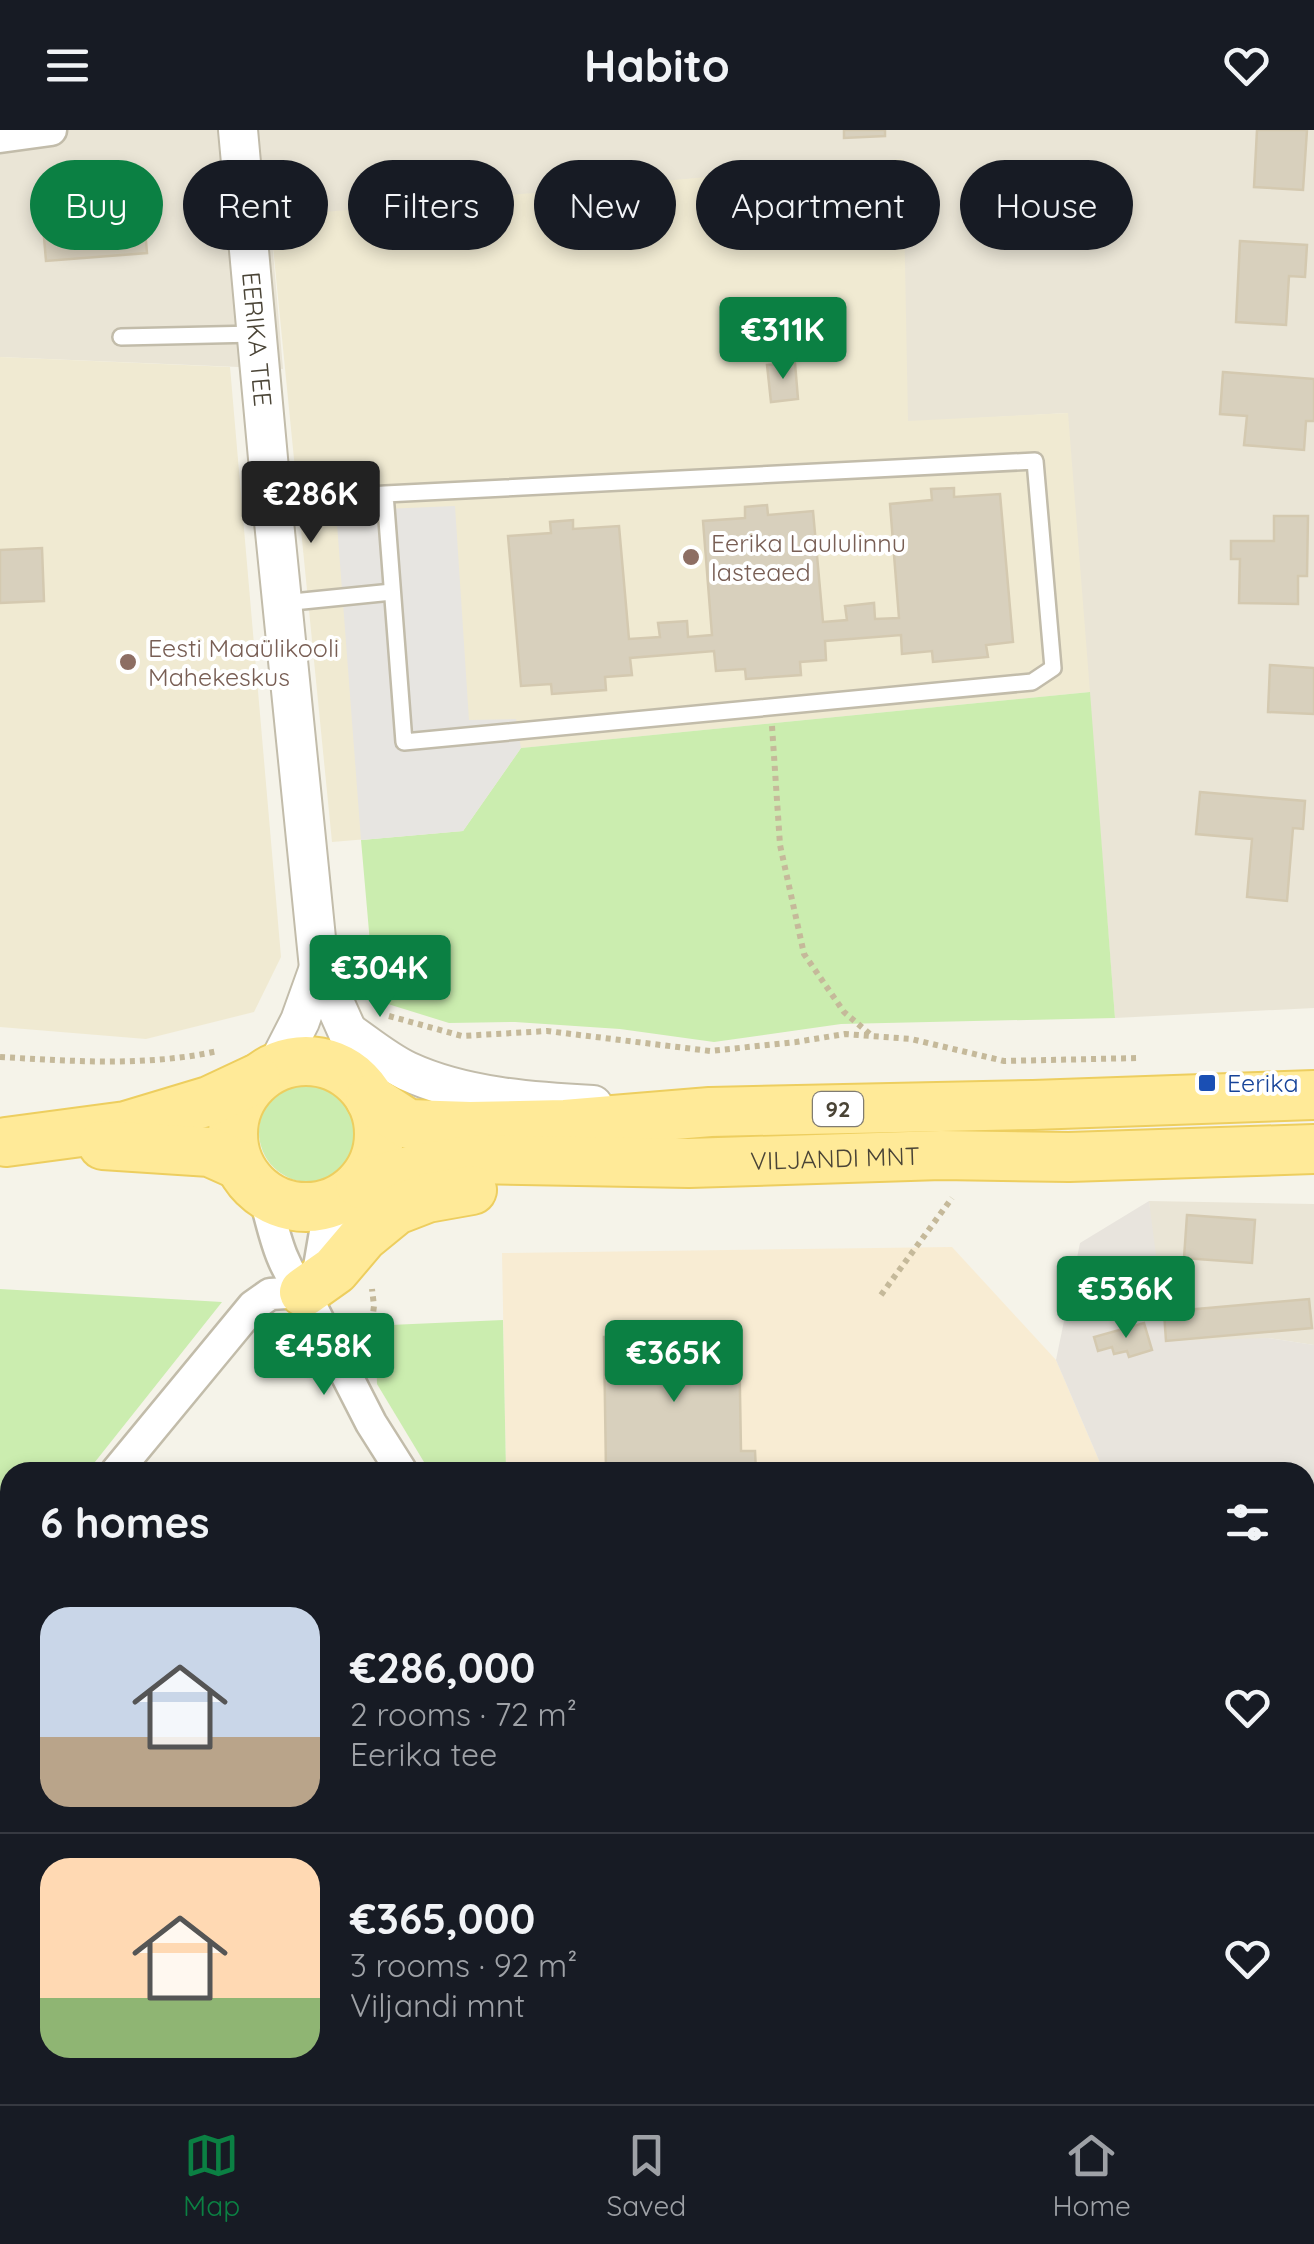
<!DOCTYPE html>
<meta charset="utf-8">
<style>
:root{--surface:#171b24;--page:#20242c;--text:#f1f3f6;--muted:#9ea1a6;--line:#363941;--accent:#0b8043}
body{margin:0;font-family:Quicksand,sans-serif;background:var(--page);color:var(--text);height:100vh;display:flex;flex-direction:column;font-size:38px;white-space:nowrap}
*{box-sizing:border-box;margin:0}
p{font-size:32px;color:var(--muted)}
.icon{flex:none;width:55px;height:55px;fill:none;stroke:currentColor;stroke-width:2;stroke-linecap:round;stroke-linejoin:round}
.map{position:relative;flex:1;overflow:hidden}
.sheet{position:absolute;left:0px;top:1332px;width:1315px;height:642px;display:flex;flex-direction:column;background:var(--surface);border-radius:30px 30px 0 0;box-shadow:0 5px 15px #0003}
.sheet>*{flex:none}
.guide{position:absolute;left:30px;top:30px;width:1255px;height:90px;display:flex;gap:20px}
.price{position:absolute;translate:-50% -85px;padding:0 22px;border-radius:10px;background:var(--accent);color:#fff;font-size:32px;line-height:65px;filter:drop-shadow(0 2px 5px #0008)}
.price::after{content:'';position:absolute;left:50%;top:60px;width:30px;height:22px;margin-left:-15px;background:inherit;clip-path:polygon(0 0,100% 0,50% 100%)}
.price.selected{background:#222;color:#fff}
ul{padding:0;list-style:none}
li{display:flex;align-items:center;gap:30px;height:250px;padding:0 40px}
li+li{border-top:2px solid var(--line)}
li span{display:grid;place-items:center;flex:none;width:280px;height:200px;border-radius:30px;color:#555}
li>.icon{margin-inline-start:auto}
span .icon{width:120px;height:120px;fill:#fffc;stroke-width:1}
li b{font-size:42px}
h2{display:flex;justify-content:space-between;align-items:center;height:120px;padding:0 40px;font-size:42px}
.chip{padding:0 35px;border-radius:45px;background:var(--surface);box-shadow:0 5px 15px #0003;font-size:35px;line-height:90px}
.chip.selected{background:var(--accent);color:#fff}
header{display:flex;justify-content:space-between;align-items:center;height:130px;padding:0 40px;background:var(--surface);font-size:45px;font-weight:700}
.dock{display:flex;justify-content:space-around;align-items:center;height:140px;border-top:2px solid var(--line);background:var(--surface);font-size:28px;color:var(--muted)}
.dock a{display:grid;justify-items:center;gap:5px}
.dock .selected{color:var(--accent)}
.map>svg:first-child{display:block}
</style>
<header><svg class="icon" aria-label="menu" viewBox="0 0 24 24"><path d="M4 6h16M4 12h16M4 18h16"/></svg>Habito<svg class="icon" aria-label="heart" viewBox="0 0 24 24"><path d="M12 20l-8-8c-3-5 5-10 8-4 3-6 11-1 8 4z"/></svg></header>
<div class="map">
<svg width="1314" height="1974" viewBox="0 0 1314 1974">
<rect width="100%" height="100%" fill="#f5f3e9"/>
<g fill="#eae5d6">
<polygon points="0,0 1314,0 1314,878 1115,888 1067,283 908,292 270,87 283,239 0,227"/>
<polygon points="1149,1071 1314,1074 1314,1215 1268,1208 1160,1219"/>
</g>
<g fill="#f8ecd3">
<polygon points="952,1117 1056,1230 1104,1342 506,1342 502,1123"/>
<polygon points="0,1557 10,1564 10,1965 713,1965 717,1974 0,1974"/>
<polygon points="1305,1814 1314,1835 1314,1974 808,1974 803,1965 1305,1965"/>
</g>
<polygon fill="#e8e4dd" points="1149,1071 1167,1211 1268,1208 1314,1215 1314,1835 1305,1814 1305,1342 1104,1342 1056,1230 1080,1113"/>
<g fill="#f0ead2">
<polygon points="903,29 908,291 1068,283 1090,562 521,618 463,701 332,712 270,87"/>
<polygon points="0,227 230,237 281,827 254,882 146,909 0,897"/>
</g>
<g fill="#cbedaf">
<polygon points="1090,562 1115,888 841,894 714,912 620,899 515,892 449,893 375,870 361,710 463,701 521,618"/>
<circle cx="309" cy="1002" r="50"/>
<polygon points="0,1159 222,1172 87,1342 10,1342 10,1440 0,1453"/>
<polygon points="503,1190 506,1342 430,1342 377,1254 376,1223 390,1195"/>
<polygon points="573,1965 723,1965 728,1974 577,1974 580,1970"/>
</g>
<g fill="#e7e5e1">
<polygon points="455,376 469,590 516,589 521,618 463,701 361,710 336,381"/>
<polygon points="803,1965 900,1965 906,1974 808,1974"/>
</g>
<g fill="#d8d0bd" stroke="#d4c9b0" stroke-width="2.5">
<polygon points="844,0 885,0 885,6 844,8"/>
<polygon points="1257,0 1307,0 1303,60 1254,57"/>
<polygon points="141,51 147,123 46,131 40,60"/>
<polygon points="784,62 785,76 753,78 752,64"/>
<polygon points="1240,111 1307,115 1305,147 1289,146 1286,195 1236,192"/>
<polygon points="795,233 798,269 771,272 767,235"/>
<polygon points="1223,242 1314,249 1314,291 1306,291 1304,320 1244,315 1247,286 1220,284"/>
<polygon points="954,358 954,367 1000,364 1013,512 986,515 988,527 933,532 932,521 902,524 901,505 825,511 826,530 800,532 801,545 746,549 745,539 716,541 714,521 630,528 632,545 605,547 606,560 552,564 551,554 521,556 508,406 551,403 550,392 573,390 573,399 619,396 629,509 660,507 658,493 687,491 688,507 712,505 703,391 745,388 745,377 767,375 768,385 813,381 823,492 847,490 845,476 874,473 875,489 899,488 890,374 932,370 931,359"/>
<polygon points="1274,386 1308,386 1307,446 1298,446 1298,474 1239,473 1240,429 1231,429 1231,411 1274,411"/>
<polygon points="42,418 44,471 0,473 0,420"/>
<polygon points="1270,535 1314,538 1314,584 1268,582"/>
<polygon points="1200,662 1305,671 1303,699 1293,698 1287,771 1247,767 1252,709 1196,704"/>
<polygon points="1187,1085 1255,1090 1252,1133 1184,1128"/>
<polygon points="1309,1169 1312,1198 1166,1211 1164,1182"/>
<polygon points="1144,1193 1152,1220 1129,1227 1127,1221 1114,1224 1112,1217 1098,1221 1094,1207"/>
<polygon points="739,1205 741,1321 755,1321 756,1342 606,1342 604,1207"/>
<polygon points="0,1645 10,1653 10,1923 0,1916"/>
<polygon points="69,1965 264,1965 258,1974 82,1974"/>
<polygon points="916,1965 1189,1965 1195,1974 922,1974"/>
</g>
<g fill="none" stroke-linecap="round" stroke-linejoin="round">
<defs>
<g id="service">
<polyline points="121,207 257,204"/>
<polyline points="273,372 385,364 404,612 1032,552 1053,538 1035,331 385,364"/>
<polyline points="283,473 392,462"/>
<polyline points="1233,1965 1238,1974"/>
<polyline points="351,1974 357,1965"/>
</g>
<g id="minor">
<polyline points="0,7 51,0"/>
<path d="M264,1065C274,1100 279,1135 304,1162L371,1293L402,1342"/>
<polyline points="308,1155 319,1137 325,1102 340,1069"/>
<polyline points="116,1342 253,1176 270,1164 304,1162"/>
<polyline points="0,1496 10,1481"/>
<polyline points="762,1965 767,1974"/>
</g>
<g id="tertiary">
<path id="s1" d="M238,0L272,372L319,838L353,914L370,969"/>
<path d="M348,902C367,915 386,931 407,941C463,967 532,972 593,975"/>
<polyline points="277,936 300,891 319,838"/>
</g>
<g id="primary">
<circle cx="306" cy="1004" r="73"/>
<polyline points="370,969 408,994 470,996 565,994 710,982 1033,975 1314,965"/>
<polyline points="6,1012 126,996 209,971 256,949"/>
<polyline points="103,1015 210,1022 239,1035"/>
<path id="s2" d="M360,1054L417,1039L472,1029L689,1033L941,1025L1069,1027L1314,1019"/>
<polyline points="304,1162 335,1140 363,1107 396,1080 427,1068 472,1060"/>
</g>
</defs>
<use href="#service" stroke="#c2bcaa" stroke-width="20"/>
<use href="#minor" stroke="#c2bcaa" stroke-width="35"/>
<use href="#tertiary" stroke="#c2bcaa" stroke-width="42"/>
<use href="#primary" stroke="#edce5f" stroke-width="52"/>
<g stroke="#c5b99a" stroke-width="6" stroke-dasharray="5 5" stroke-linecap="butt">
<polyline points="772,596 780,715 804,824 844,882 871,905"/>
<polyline points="389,886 462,906 547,901 710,921 796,912 845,904 911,909 1004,931 1138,928"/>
<path d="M0,927C73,931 145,937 218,921"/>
<polyline points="881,1165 952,1068"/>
<polyline points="368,1221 374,1176 372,1159"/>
</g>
<use href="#service" stroke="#fff" stroke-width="15"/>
<use href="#minor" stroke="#fff" stroke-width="30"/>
<use href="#tertiary" stroke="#fff" stroke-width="38"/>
<use href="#primary" stroke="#ffea98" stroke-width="48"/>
</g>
<g fill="#8d6e63" stroke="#fff" stroke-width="4">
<circle cx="691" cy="427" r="10"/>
<circle cx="128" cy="532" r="10"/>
</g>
<rect fill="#1a4fb4" stroke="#fff" stroke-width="4" x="1197" y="943" width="20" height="20" rx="5"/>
<g text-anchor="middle" stroke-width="8" stroke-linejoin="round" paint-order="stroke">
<rect fill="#fff" stroke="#807c72" stroke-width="2.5" x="813" y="962" width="50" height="34" rx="8"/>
<g font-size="22" font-weight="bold" fill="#4a4436">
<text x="838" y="987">92</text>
</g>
<g font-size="25" fill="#4a4436" stroke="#fff">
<text dy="9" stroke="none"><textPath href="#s1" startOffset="210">EERIKA TEE</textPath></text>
<text dy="9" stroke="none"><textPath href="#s2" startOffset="478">VILJANDI MNT</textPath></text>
</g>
<g font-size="25" fill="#785e54" stroke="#fff" text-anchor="start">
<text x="711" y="422">Eerika Laululinnu<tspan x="711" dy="29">lasteaed</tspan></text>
<text x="148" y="527">Eesti Maaülikooli<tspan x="148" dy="29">Mahekeskus</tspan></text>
</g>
<g font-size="25" fill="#164399" stroke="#fff" text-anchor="start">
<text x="1227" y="962">Eerika</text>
</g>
</g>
</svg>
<b class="price" style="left:783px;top:252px">€311K</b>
<b class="price selected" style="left:311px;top:416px">€286K</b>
<b class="price" style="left:380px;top:890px">€304K</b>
<b class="price" style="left:1126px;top:1211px">€536K</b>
<b class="price" style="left:324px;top:1268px">€458K</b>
<b class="price" style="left:674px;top:1275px">€365K</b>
<div class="guide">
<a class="chip selected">Buy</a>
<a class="chip">Rent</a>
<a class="chip">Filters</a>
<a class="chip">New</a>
<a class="chip">Apartment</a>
<a class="chip">House</a>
</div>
<section class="sheet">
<h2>6 homes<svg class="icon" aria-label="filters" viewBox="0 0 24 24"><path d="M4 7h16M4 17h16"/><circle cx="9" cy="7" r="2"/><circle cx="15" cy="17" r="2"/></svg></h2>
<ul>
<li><span style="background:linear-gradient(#c9d6e8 65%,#b9a48a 0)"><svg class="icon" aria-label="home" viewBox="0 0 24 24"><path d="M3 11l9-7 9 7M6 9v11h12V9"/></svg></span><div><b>€286,000</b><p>2 rooms · 72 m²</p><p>Eerika tee</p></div><svg class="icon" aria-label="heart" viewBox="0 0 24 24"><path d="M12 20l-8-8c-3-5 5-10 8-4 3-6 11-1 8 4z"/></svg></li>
<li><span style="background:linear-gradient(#ffd9b3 70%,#8fb573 0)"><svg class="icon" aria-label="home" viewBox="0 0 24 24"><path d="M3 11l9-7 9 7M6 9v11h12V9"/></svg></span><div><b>€365,000</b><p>3 rooms · 92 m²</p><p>Viljandi mnt</p></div><svg class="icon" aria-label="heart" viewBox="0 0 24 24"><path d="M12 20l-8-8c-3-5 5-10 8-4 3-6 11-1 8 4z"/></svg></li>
</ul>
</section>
</div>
<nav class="dock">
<a class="selected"><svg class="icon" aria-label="map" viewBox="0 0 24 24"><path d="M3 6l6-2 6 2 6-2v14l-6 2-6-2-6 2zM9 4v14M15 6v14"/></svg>Map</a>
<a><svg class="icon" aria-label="saved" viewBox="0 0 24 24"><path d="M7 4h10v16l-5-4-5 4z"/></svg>Saved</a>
<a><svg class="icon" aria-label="home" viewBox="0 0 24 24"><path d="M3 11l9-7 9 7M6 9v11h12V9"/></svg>Home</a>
</nav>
